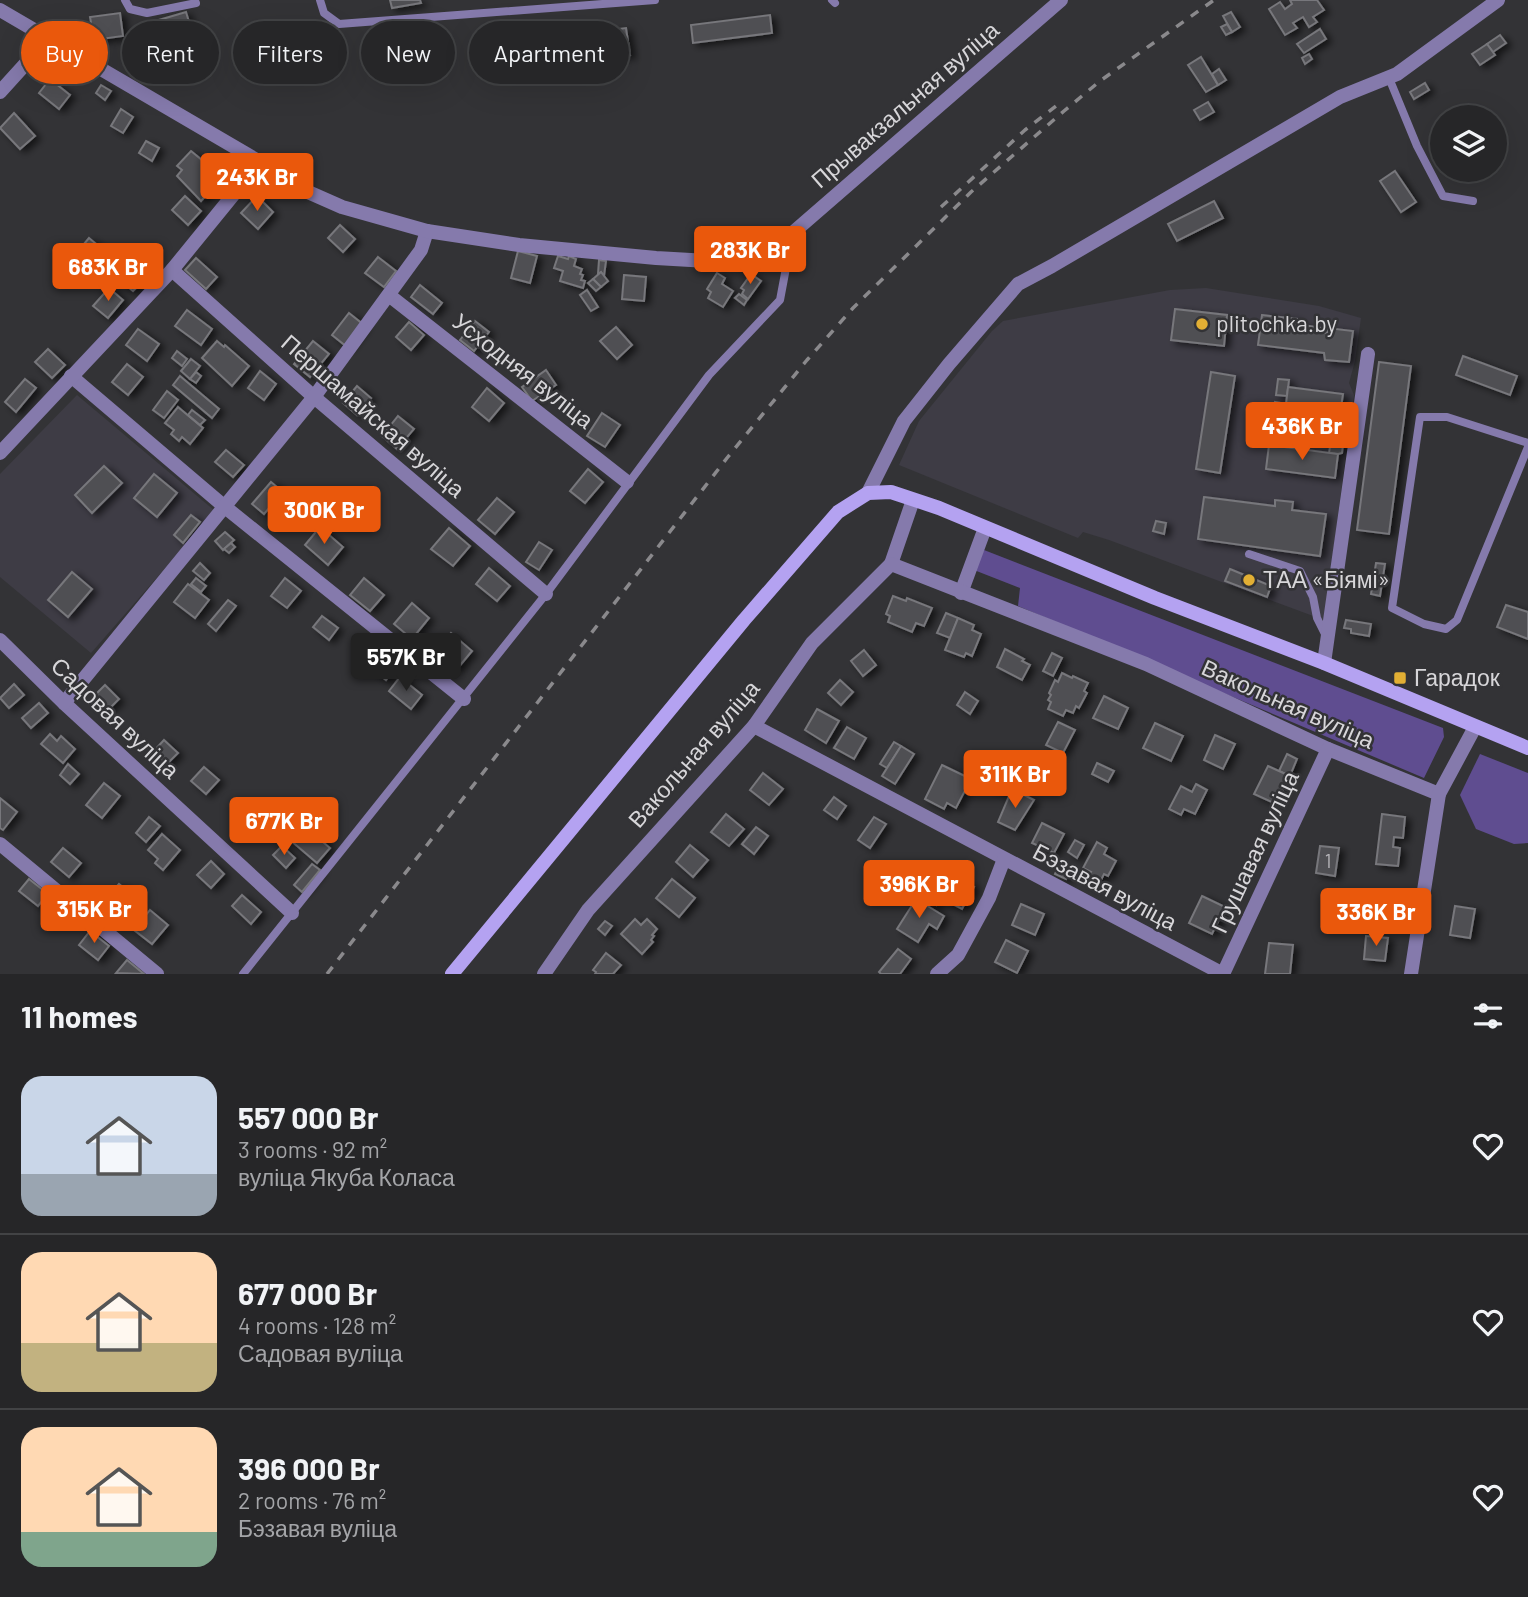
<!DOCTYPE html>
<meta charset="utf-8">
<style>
:root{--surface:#262628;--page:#2e2e30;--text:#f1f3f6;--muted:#a4a5a8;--line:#424345;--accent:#ea580c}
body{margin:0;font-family:Barlow,sans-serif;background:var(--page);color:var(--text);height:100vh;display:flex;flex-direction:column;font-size:26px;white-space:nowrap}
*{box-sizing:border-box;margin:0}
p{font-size:23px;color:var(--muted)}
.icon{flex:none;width:38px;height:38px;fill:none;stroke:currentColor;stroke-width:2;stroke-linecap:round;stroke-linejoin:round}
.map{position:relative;height:974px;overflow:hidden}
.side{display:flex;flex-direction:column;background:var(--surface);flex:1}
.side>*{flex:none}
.banner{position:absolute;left:21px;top:21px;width:700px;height:63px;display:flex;gap:14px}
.tools{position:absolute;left:1430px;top:105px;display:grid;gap:14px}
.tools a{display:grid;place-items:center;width:77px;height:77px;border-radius:50%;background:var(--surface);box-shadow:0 7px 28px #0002,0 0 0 2px var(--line);font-size:35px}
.price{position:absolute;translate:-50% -60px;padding:0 16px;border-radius:7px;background:var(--accent);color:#fff;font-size:23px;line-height:46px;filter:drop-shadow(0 2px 4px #0008)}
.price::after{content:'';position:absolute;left:50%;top:42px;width:21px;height:16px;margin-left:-10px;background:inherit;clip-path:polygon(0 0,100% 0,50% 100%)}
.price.selected{background:#222;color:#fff}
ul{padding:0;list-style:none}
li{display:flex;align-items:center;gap:21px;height:175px;padding:0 21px}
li+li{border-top:2px solid var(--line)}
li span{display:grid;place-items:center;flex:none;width:196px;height:140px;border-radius:21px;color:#555}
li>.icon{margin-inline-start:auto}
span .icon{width:84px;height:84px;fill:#fffc;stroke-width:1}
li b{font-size:30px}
h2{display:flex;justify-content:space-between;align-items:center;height:84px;padding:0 21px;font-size:30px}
.chip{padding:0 24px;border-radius:32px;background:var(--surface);box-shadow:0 7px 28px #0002,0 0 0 2px var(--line);font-size:24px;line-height:63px}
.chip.selected{background:var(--accent);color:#fff}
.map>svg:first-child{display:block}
</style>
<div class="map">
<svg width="1528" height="974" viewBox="0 0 1528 974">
<defs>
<filter id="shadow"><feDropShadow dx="5" dy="3" stdDeviation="3.5" flood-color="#0009"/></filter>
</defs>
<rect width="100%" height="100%" fill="#333336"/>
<g fill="#3e3c45">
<polygon points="1206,288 1319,306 1361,318 1355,361 1349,383 1354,395 1324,620 1109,540 1083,532 1078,538 899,465 919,421 992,331 1003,321 1170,290"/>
<polygon points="77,395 215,511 91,653 0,577 0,474"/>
</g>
<g fill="#5f4d90">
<polygon points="984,550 1443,728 1444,737 1424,778 1018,606 1020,588 974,570"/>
<polygon points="1480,754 1528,773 1528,843 1514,844 1476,829 1460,795"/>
</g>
<polygon fill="#200745" points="556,39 564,45 567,65 560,74 511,78 505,74 502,51 507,45"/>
<g fill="#504f53" stroke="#77777b" stroke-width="2" filter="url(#shadow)">
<polygon points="390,0 420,0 421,3 392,8"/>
<polygon points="1290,0 1317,0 1324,10 1313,17 1317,22 1309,27 1303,17 1293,23 1297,28 1285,35 1269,9 1280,2 1285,9 1292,4"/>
<polygon points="186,12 193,35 159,45 152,22"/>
<polygon points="1231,12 1240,27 1232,32 1223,16"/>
<polygon points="120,13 123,36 94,40 90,17"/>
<polygon points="770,15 772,33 693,43 691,25"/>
<polygon points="1227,24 1232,32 1226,35 1221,27"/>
<polygon points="626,28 630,55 591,59 587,33"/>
<polygon points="1320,29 1326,39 1304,53 1297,44"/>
<polygon points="1500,35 1506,43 1493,52 1487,44"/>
<polygon points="1487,44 1495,55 1480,65 1472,54"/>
<polygon points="1309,54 1312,59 1305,64 1302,58"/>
<polygon points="53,57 64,65 55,76 44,67"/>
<polygon points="1201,57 1218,85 1206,92 1188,65"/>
<polygon points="1219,69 1226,80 1218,85 1212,74"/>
<polygon points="50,79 70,95 59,109 39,93"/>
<polygon points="1425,83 1429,90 1414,99 1410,92"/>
<polygon points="101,85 111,91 105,100 96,93"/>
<polygon points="1208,102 1214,112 1200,120 1194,110"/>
<polygon points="121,109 133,117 123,133 111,126"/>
<polygon points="14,113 35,136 20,149 0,128"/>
<polygon points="146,141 159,148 152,161 139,153"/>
<polygon points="191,151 202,160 206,155 223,171 210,186 213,188 201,201 177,176 182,170 177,166"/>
<polygon points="1395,171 1416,202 1401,212 1380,181"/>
<polygon points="185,196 201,211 188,225 172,210"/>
<polygon points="257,196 273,212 258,229 241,213"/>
<polygon points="1214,201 1223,218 1177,241 1168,224"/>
<polygon points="340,225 355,239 343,252 328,238"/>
<polygon points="89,238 108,254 97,266 79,250"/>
<polygon points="137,246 151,259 134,279 119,266"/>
<polygon points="518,251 537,256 530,283 511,278"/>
<polygon points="558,256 568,259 569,256 576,259 574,266 582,269 580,274 583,275 581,280 585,281 583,288 560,281 563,271 554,268"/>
<polygon points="378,257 396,271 384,287 365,273"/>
<polygon points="196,258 217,277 206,289 185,270"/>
<polygon points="599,260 606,261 604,276 601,272 598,274"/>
<polygon points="601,272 608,281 601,287 593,279"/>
<polygon points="717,273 725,278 722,284 733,291 723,307 708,298 711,292 707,289"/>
<polygon points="751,274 761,281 748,299 742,294 744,290 741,288"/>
<polygon points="624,275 646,277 644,301 622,299"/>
<polygon points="130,278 139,285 133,291 124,284"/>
<polygon points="593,279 601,287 596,291 588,283"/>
<polygon points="420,285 442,303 433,314 411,297"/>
<polygon points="109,288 123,300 108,318 93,306"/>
<polygon points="587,290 598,307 591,311 580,295"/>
<polygon points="739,294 747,300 744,305 735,298"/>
<polygon points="1175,309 1227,315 1224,346 1171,340"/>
<polygon points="187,310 212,329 201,345 175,326"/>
<polygon points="349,313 364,325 347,347 332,335"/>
<polygon points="1262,315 1297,319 1297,324 1322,328 1321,332 1327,333 1328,328 1353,331 1349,362 1325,360 1324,353 1258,345"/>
<polygon points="475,321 489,332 474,351 460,340"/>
<polygon points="409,322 424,335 411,350 396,337"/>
<polygon points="616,327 632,345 617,359 600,341"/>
<polygon points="138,329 159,344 147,361 126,345"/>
<polygon points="217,341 224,347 225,345 249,366 232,386 202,358"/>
<polygon points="313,341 329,354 310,377 294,364"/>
<polygon points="48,349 65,365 52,378 35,362"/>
<polygon points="177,351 187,359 182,366 172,358"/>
<polygon points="1463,356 1517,376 1510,395 1456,375"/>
<polygon points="191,359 200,366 190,379 181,371"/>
<polygon points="1379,362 1411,366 1389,534 1357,530"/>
<polygon points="127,364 143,377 128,395 112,382"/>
<polygon points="546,370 556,385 532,401 522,387"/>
<polygon points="260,371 276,384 264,400 248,388"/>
<polygon points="196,372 201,376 196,383 190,379"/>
<polygon points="1211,372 1235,376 1220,473 1196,469"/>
<polygon points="180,376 219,409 212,418 173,385"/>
<polygon points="25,379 36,388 16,412 5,402"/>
<polygon points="1278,379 1289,380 1287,396 1276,395"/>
<polygon points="357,386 371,398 357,415 343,403"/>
<polygon points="1288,387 1343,394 1339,421 1285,413"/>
<polygon points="487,388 504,403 489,421 472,407"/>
<polygon points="167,391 178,400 164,418 153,410"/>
<polygon points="1275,402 1286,404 1284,421 1272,420"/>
<polygon points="178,407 203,428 190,444 182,437 179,441 171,434 174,430 165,423"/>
<polygon points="192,410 205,420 200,425 188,415"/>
<polygon points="602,413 620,425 605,447 587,436"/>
<polygon points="398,416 414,429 397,449 382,436"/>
<polygon points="1332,426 1345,427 1342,453 1338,454 1329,453 1331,441 1322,440 1324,427 1332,428"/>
<polygon points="1269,445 1338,454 1335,478 1266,469"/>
<polygon points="226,450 244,465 233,477 215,462"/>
<polygon points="104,466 122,483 92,513 75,495"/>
<polygon points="588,469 603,482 585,503 570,491"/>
<polygon points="154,474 177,493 157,517 134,498"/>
<polygon points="271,482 283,492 264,514 252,504"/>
<polygon points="1204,497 1275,506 1275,500 1293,502 1292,510 1326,514 1320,556 1198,539"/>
<polygon points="497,498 514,512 495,534 478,520"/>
<polygon points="191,515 200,522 183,543 174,535"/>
<polygon points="1156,521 1166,523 1164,534 1153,531"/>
<polygon points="320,527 343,547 328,565 305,545"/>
<polygon points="449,528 470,546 453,566 431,549"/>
<polygon points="225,532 234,540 223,550 215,541"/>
<polygon points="539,542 552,550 539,570 526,562"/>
<polygon points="231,543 235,547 229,553 224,549"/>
<polygon points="200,563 210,573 204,580 193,571"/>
<polygon points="1376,563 1385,564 1380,596 1371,594"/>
<polygon points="489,568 510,586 497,601 476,584"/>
<polygon points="1230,569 1271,586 1267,597 1225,581"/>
<polygon points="72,572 92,589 68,617 48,600"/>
<polygon points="196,578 206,586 201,592 191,584"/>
<polygon points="285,578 301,591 287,608 271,596"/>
<polygon points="364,578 384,595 370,611 350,595"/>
<polygon points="188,584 209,600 195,618 174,602"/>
<polygon points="893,596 906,601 907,598 932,608 924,626 916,623 912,632 888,622 890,616 886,614"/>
<polygon points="228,600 236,606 216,631 208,624"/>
<polygon points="412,603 429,618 412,639 394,624"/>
<polygon points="1506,605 1528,612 1528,639 1497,627"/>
<polygon points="946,613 958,618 950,638 937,633"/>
<polygon points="322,616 338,628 329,640 313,627"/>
<polygon points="958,618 974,625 972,630 981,634 972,656 966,653 964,657 945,650"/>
<polygon points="1346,620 1371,624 1369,636 1351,633 1351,629 1344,628"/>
<polygon points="451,633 472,651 457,669 436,652"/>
<polygon points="1005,649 1024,659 1022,661 1030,665 1022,680 997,667"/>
<polygon points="864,650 876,665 863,676 851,661"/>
<polygon points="1052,653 1062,658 1053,676 1043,671"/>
<polygon points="377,655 394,669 386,680 368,666"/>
<polygon points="1062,673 1072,678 1073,676 1088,683 1084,691 1087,693 1079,708 1076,706 1073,713 1066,710 1063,716 1048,709 1051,702 1048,700 1051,695 1049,693 1055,680 1058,682"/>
<polygon points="400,677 422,695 411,709 389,691"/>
<polygon points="840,680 853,692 841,705 828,693"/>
<polygon points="14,684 24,695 9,708 0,698"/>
<polygon points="105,685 119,699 104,714 90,700"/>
<polygon points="965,692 978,701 970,714 957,705"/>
<polygon points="1104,696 1128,708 1118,729 1093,718"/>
<polygon points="39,703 48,713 31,728 22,718"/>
<polygon points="817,709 839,721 826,743 805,730"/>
<polygon points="1058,722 1075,730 1063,753 1046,745"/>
<polygon points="1155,723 1183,736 1171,761 1143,748"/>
<polygon points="847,727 866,738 854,759 834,748"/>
<polygon points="50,734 57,741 61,736 75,749 63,763 41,744"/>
<polygon points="1215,735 1235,744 1223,769 1204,760"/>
<polygon points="164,740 178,753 167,764 153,752"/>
<polygon points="894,742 901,746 887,768 880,764"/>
<polygon points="901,746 914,754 895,784 882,776"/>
<polygon points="1287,754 1297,759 1290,776 1279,771"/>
<polygon points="1097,763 1114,771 1108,782 1092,774"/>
<polygon points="68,764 79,774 70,784 60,775"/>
<polygon points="942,765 971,779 956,808 947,803 944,809 925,799"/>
<polygon points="1268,766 1290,776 1276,804 1254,794"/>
<polygon points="204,767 219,780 206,794 191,781"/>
<polygon points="996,768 1011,775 1002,792 988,786"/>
<polygon points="763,773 783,789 769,805 750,790"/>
<polygon points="104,783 120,796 102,818 86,805"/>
<polygon points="1196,784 1207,790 1195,814 1184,809 1181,815 1169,809 1181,786 1192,792"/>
<polygon points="1012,789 1034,800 1015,830 998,822"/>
<polygon points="834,797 846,806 837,819 824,810"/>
<polygon points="0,798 17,812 3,830 0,828"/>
<polygon points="247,806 264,821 252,834 235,819"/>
<polygon points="726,814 744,829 729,846 711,832"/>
<polygon points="1382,814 1405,817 1403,838 1394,837 1393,847 1400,848 1398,866 1376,864"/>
<polygon points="149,817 160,826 146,842 136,833"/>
<polygon points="874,817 886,824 870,848 858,840"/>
<polygon points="296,819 330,848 317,863 283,834"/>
<polygon points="1042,823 1064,834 1054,853 1032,843"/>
<polygon points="756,827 768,836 754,854 742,844"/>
<polygon points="162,834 180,850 163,870 155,863 158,859 148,850"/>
<polygon points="1075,840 1084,845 1077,858 1068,852"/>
<polygon points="1097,842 1107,848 1104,854 1116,861 1108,876 1104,874 1097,888 1085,881 1091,872 1083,868"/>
<polygon points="690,845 708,860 693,877 676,862"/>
<polygon points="282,846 295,858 286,868 273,855"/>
<polygon points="1320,846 1339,848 1335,876 1316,873"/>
<polygon points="63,848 81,863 69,877 51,862"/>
<polygon points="211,861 224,874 211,888 197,875"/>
<polygon points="312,864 320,870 302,892 294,885"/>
<polygon points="1058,867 1070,873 1066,879 1055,874"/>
<polygon points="958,878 974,887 962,909 945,900"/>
<polygon points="29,879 48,894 38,906 19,891"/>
<polygon points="672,879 695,898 679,917 656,898"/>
<polygon points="119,884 136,898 123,914 106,899"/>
<polygon points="929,884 944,892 936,905 922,897"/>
<polygon points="1355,894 1391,894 1391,914 1379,915 1380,925 1355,925"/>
<polygon points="242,895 261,912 251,924 232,906"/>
<polygon points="1202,896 1225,907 1212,934 1189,923"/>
<polygon points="916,899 944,916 937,929 929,924 918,942 897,929"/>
<polygon points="1021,904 1044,914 1035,935 1012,925"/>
<polygon points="1455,906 1475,909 1470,938 1450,935"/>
<polygon points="150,910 168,925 152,944 134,930"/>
<polygon points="635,919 641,925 647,919 657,929 652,935 654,936 651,940 653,942 642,954 621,934"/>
<polygon points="605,921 612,926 605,935 598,929"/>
<polygon points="90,931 109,946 98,960 79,945"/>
<polygon points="1366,936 1388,938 1385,961 1364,959"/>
<polygon points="1006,940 1028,951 1017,973 995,962"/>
<polygon points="1269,943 1293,945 1290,974 1265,974"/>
<polygon points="898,949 911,959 900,974 881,974 879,972"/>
<polygon points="606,953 621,965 613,974 595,974 596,972 593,970"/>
<polygon points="127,960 144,974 116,973"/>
</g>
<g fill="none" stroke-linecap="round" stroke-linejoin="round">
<g stroke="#857aac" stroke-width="8">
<polyline points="125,0 130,9 147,13 196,3"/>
<polyline points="320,0 324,13 339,24 655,0"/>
<polyline points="832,0 835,3"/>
<polyline points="1389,78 1417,146 1443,196 1473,201"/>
<polyline points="1528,443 1447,417 1420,417 1392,608 1424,624 1446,629 1457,620 1528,447"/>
<polyline points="1249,554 1300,571 1313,597 1317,618 1326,636"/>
<polyline points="243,974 546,594 709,375 780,300 786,268 781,243"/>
</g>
<g stroke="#857aac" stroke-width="14">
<polyline points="0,92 48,39"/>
<polyline points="172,270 314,397 546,594"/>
<polyline points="390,296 627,482"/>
<polyline points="71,376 225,507 464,699"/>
<polyline points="0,453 172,270 260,162"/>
<polyline points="868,493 904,421 949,364 1018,284 1052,266 1340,97 1397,74 1498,0"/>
<polyline points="891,564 913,500"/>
<polyline points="961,593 985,528"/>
<polyline points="0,640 64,703 292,913"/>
<polyline points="1324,663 1368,354"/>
<polyline points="64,703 314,397 421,250 427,231"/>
<polyline points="754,726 1223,974"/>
<polyline points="0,844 157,974"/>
<polyline points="544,974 588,910 754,726 812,643 891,564 1146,664 1328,749 1439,794"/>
<polyline points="937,974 958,955 989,898 1004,859"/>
<polyline points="1223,974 1328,749"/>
<polyline points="1411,974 1439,794 1475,727"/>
</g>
<polyline stroke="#857aac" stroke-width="14" points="0,10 260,162 308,192 342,207 427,231 519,245 656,258 708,261 756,253 781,243 1061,0"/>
<polyline stroke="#b4a2f1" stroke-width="14" points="452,974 744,620 838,512 868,493 891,492 939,508 1155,598 1324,663 1528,748"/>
<g stroke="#8a898c" stroke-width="3.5" stroke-dasharray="9 9" stroke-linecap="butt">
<polyline points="941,207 1025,130 1056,106"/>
<polyline points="327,974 727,458 807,360 853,308 971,192 1064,111 1100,81 1214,0"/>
</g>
</g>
<g fill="#e2af34" stroke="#333336" stroke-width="2.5">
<circle cx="1202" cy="324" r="7"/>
<circle cx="1249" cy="580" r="7"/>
<rect x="1393" y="671" width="14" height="14" rx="3.5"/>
</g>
<g text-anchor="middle" stroke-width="5" stroke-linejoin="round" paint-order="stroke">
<g font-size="19" fill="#b5b4b8">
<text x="1328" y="868">1</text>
</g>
<g font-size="23" fill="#d7d6d9" stroke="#333336">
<text transform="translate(905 105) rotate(-41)" y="8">Прывакзальная вуліца</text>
<text transform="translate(523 371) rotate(38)" y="8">Усходняя вуліца</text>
<text transform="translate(373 416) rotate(41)" y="8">Першамайская вуліца</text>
<text transform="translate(1288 704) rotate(24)" y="8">Вакольная вуліца</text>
<text transform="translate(115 718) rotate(43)" y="8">Садовая вуліца</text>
<text transform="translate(694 754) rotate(-49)" y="8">Вакольная вуліца</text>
<text transform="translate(1255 852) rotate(-65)" y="8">Грушавая вуліца</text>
<text transform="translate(1105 887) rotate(28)" y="8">Бэзавая вуліца</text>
</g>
<g font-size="23" fill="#d7d6d9" stroke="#333336" text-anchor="start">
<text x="1216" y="332">plitochka.by</text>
<text x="1263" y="588">ТАА «Біямі»</text>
<text x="1414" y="686">Гарадок</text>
</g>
</g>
</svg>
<div class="tools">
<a><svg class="icon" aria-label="layers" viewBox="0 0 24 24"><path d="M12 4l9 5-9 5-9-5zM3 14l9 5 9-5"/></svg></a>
</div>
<b class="price" style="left:257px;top:213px">243K Br</b>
<b class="price" style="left:750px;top:286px">283K Br</b>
<b class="price" style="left:108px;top:303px">683K Br</b>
<b class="price" style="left:1302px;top:462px">436K Br</b>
<b class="price" style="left:324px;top:546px">300K Br</b>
<b class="price selected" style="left:406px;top:693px">557K Br</b>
<b class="price" style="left:1015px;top:810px">311K Br</b>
<b class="price" style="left:284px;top:857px">677K Br</b>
<b class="price" style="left:919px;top:920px">396K Br</b>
<b class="price" style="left:94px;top:945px">315K Br</b>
<b class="price" style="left:1376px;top:948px">336K Br</b>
<div class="banner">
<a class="chip selected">Buy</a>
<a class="chip">Rent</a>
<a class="chip">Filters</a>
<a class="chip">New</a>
<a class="chip">Apartment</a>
</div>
</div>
<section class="side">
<h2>11 homes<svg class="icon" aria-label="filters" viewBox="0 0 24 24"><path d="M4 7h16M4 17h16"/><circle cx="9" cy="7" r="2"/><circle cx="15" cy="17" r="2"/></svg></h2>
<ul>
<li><span style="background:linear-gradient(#c9d6e8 70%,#9aa5b1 0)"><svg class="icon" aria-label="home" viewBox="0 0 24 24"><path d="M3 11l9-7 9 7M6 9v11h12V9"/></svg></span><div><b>557 000 Br</b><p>3 rooms · 92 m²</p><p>вуліца Якуба Коласа</p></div><svg class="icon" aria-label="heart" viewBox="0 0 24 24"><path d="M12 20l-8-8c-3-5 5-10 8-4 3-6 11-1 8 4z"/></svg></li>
<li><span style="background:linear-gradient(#ffd9b3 65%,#c2b280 0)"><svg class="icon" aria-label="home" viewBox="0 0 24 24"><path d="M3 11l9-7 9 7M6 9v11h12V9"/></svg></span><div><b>677 000 Br</b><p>4 rooms · 128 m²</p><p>Садовая вуліца</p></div><svg class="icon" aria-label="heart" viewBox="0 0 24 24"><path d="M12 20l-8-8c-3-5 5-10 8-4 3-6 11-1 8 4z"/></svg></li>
<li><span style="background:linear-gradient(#ffd9b3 75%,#7fa58c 0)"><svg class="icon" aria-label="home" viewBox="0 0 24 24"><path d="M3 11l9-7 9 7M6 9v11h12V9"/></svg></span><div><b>396 000 Br</b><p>2 rooms · 76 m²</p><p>Бэзавая вуліца</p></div><svg class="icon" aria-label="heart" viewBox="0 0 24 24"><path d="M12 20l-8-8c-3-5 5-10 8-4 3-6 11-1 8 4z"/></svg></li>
</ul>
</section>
